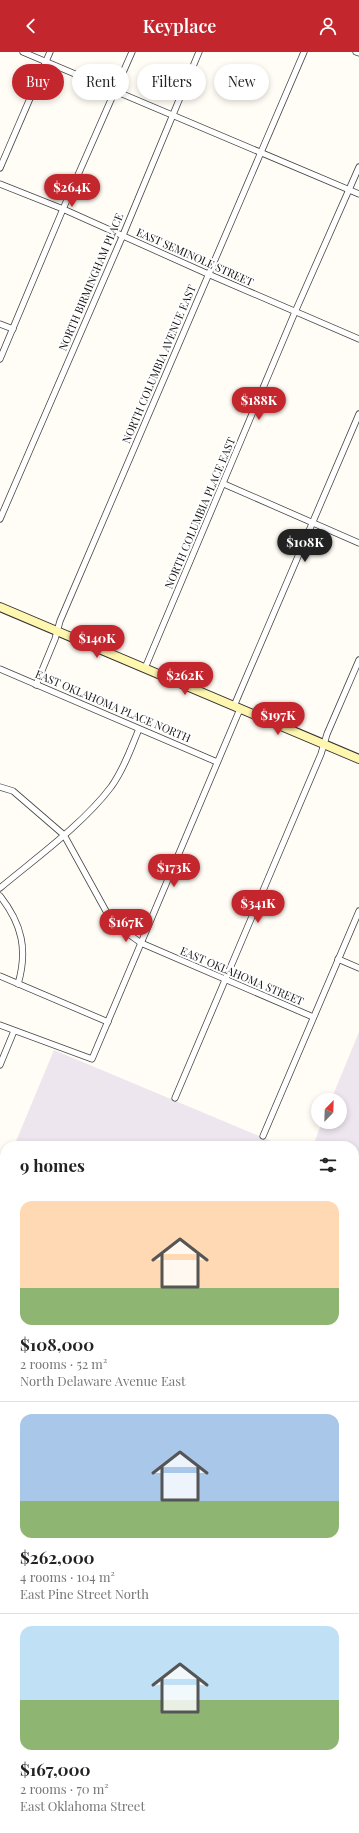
<!DOCTYPE html>
<meta charset="utf-8">
<style>
:root{--surface:#fff;--page:#f2f2f2;--text:#222;--muted:#767676;--line:#e0e0e0;--accent:#c4262e}
body{margin:0;font-family:"Playfair Display",serif;background:var(--page);color:var(--text);height:100vh;display:flex;flex-direction:column;font-size:15px;white-space:nowrap}
*{box-sizing:border-box;margin:0}
p{font-size:13px;color:var(--muted)}
.icon{flex:none;width:22px;height:22px;fill:none;stroke:currentColor;stroke-width:2;stroke-linecap:round;stroke-linejoin:round}
.map{position:relative;flex:1;overflow:hidden}
.side{position:absolute;left:0px;top:1089px;width:359px;height:692px;display:flex;flex-direction:column;background:var(--surface);border-radius:16px 16px 0 0;box-shadow:0 2px 6px #0003}
.side>*{flex:none}
.top-card{position:absolute;left:12px;top:12px;width:335px;height:36px;display:flex;gap:8px}
.needle{width:26px;rotate:23deg}
.tools{position:absolute;left:311px;top:1041px;display:grid;gap:8px}
.tools a{display:grid;place-items:center;width:36px;height:36px;border-radius:50%;background:var(--surface);box-shadow:0 2px 6px #0003;font-size:20px}
.price{position:absolute;translate:-50% -34px;padding:0 9px;border-radius:14px;background:var(--accent);color:#fff;font-size:13px;line-height:26px;filter:drop-shadow(0 1px 2px #0008)}
.price::after{content:'';position:absolute;left:50%;top:24px;width:12px;height:9px;margin-left:-6px;background:inherit;clip-path:polygon(0 0,100% 0,50% 100%)}
.price.on{background:#222;color:#fff}
ul{padding:0;list-style:none}
li{display:grid;align-content:center;gap:8px;height:212px;padding:0 20px}
li+li{border-top:1px solid var(--line)}
li span{display:grid;place-items:center;height:124px;border-radius:12px;color:#555}
li>.icon{margin-inline-start:auto}
span .icon{width:72px;height:72px;fill:#fffc;stroke-width:1}
li b{font-size:17px}
h2{display:flex;justify-content:space-between;align-items:center;height:48px;padding:0 20px;font-size:17px}
.chip{padding:0 14px;border-radius:18px;background:var(--surface);box-shadow:0 2px 6px #0003;font-size:14px;line-height:36px}
.chip.on{background:var(--accent);color:#fff}
header{display:flex;justify-content:space-between;align-items:center;height:52px;padding:0 20px;background:var(--accent);color:#fff;font-size:18px;font-weight:600}
.map>svg:first-child{display:block}
</style>
<header><svg class="icon" aria-label="back" viewBox="0 0 24 24"><path d="M15 5l-7 7 7 7"/></svg>Keyplace<svg class="icon" aria-label="person" viewBox="0 0 24 24"><circle cx="12" cy="8" r="4"/><path d="M4 21q1-7 8-7t8 7"/></svg></header>
<div class="map">
<svg width="359" height="1781" viewBox="0 0 359 1781">
<rect width="100%" height="100%" fill="#fffdf5"/>
<g fill="#eee6ef">
<polygon points="359,980 359,1203 354,1203 354,1094 313,1094 322,1070 340,1070 340,1048 331,1048"/>
<polygon points="54,998 283,1094 14,1094"/>
<polygon points="5,1115 5,1202 0,1202 0,1126"/>
</g>
<g fill="none" stroke-linecap="round" stroke-linejoin="round">
<defs>
<g id="minor">
<polyline points="23,0 359,142"/>
<polyline points="356,0 359,1"/>
<polyline points="0,116 50,0"/>
<polyline points="0,132 63,157 208,222 359,287"/>
<polyline points="0,272 13,277"/>
<polyline points="0,307 63,157 132,0"/>
<polyline points="224,432 359,491"/>
<polyline points="0,467 123,183 199,0"/>
<polyline points="145,616 295,260 359,115"/>
<polyline points="0,617 217,710"/>
<polyline points="36,633 55,587 60,569 304,0"/>
<polyline points="234,654 359,362"/>
<polyline points="0,735 13,739 64,783 112,870 141,891 313,965"/>
<path d="M0,836C36,806 83,772 111,735C124,717 131,696 139,677"/>
<path d="M0,844C22,872 28,898 18,932"/>
<polyline points="338,907 359,916"/>
<polyline points="0,924 108,970"/>
<polyline points="0,973 92,1007 240,657"/>
<polyline points="0,1013 14,979"/>
<polyline points="175,1046 321,702 327,682 359,608"/>
<polyline points="263,1084 359,859"/>
<polyline points="354,1210 359,1210"/>
<polyline points="0,1211 5,1211"/>
<polyline points="0,1391 5,1392"/>
<polyline points="0,1460 5,1448"/>
<polyline points="354,1544 359,1547"/>
<polyline points="0,1710 5,1698"/>
<polyline points="354,1738 359,1727"/>
<polyline points="28,1781 30,1776"/>
<polyline points="128,1781 130,1776"/>
<polyline points="233,1781 235,1776"/>
<polyline points="336,1781 338,1776"/>
</g>
<polyline id="secondary" points="0,555 359,707"/>
</defs>
<use href="#minor" stroke="#444" stroke-width="7"/>
<use href="#secondary" stroke="#333" stroke-width="10"/>
<use href="#minor" stroke="#fff" stroke-width="5.5"/>
<use href="#secondary" stroke="#fff6b0" stroke-width="8"/>
<g stroke="#c4262e" stroke-width="2">
<polyline points="354,1244 359,1244"/>
<polyline points="0,1245 5,1245"/>
</g>
</g>
<g text-anchor="middle" stroke-width="4" stroke-linejoin="round" paint-order="stroke">
<g font-size="11" fill="#111" stroke="#fff">
<text transform="translate(195 205) rotate(24)" y="4">EAST SEMINOLE STREET</text>
<text transform="translate(91 230) rotate(-67)" y="4">NORTH BIRMINGHAM PLACE</text>
<text transform="translate(159 312) rotate(-67)" y="4">NORTH COLUMBIA AVENUE EAST</text>
<text transform="translate(200 461) rotate(-67)" y="4">NORTH COLUMBIA PLACE EAST</text>
<text transform="translate(113 654) rotate(23)" y="4">EAST OKLAHOMA PLACE NORTH</text>
<text transform="translate(242 924) rotate(23)" y="4">EAST OKLAHOMA STREET</text>
</g>
</g>
</svg>
<div class="tools">
<a><svg class="needle" viewBox="-14 -14 28 28"><path d="M0-13l5 13h-10z" fill="#e53935"/><path d="M0 13l5-13h-10z" fill="#767676"/></svg></a>
</div>
<b class="price" style="left:72px;top:156px">$264K</b>
<b class="price" style="left:259px;top:369px">$188K</b>
<b class="price on" style="left:305px;top:511px">$108K</b>
<b class="price" style="left:97px;top:607px">$140K</b>
<b class="price" style="left:185px;top:644px">$262K</b>
<b class="price" style="left:278px;top:684px">$197K</b>
<b class="price" style="left:174px;top:836px">$173K</b>
<b class="price" style="left:258px;top:872px">$341K</b>
<b class="price" style="left:126px;top:891px">$167K</b>
<div class="top-card">
<a class="chip on">Buy</a>
<a class="chip">Rent</a>
<a class="chip">Filters</a>
<a class="chip">New</a>
</div>
<section class="side">
<h2>9 homes<svg class="icon" aria-label="filters" viewBox="0 0 24 24"><path d="M4 7h16M4 17h16"/><circle cx="9" cy="7" r="2"/><circle cx="15" cy="17" r="2"/></svg></h2>
<ul>
<li><span style="background:linear-gradient(#ffd9b3 70%,#8fb573 0)"><svg class="icon" aria-label="home" viewBox="0 0 24 24"><path d="M3 11l9-7 9 7M6 9v11h12V9"/></svg></span><div><b>$108,000</b><p>2 rooms · 52 m²</p><p>North Delaware Avenue East</p></div></li>
<li><span style="background:linear-gradient(#a9c7e8 70%,#8fb573 0)"><svg class="icon" aria-label="home" viewBox="0 0 24 24"><path d="M3 11l9-7 9 7M6 9v11h12V9"/></svg></span><div><b>$262,000</b><p>4 rooms · 104 m²</p><p>East Pine Street North</p></div></li>
<li><span style="background:linear-gradient(#bfe0f5 60%,#8fb573 0)"><svg class="icon" aria-label="home" viewBox="0 0 24 24"><path d="M3 11l9-7 9 7M6 9v11h12V9"/></svg></span><div><b>$167,000</b><p>2 rooms · 70 m²</p><p>East Oklahoma Street</p></div></li>
</ul>
</section>
</div>
